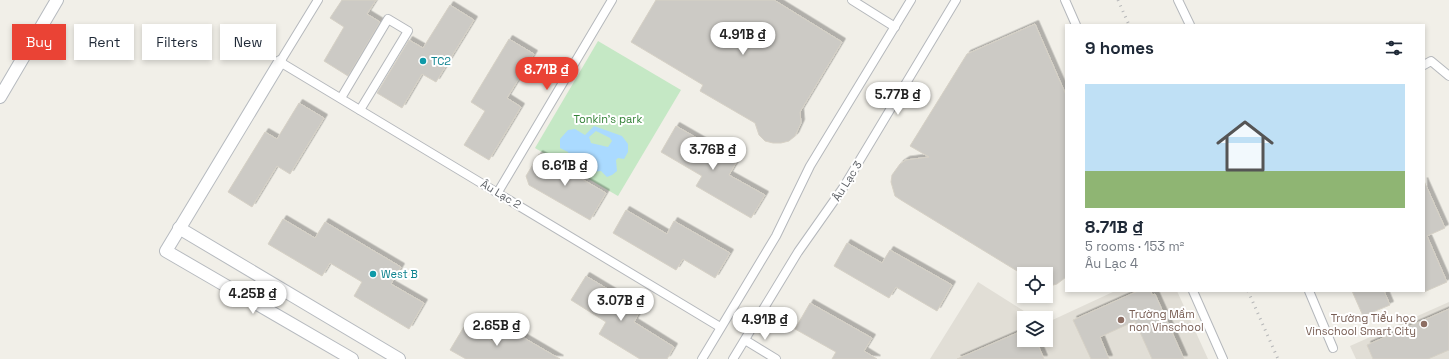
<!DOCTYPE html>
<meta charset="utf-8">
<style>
:root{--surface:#fff;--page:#f6f6f7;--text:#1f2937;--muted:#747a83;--accent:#ea4335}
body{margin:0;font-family:"Space Grotesk",sans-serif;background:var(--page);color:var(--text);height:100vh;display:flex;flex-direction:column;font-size:15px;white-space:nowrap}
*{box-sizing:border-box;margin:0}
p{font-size:13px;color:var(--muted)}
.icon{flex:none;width:22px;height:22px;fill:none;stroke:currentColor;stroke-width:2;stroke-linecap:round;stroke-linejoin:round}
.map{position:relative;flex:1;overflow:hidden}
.sheet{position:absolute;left:1065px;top:24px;width:360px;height:268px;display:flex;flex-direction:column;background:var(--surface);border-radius:0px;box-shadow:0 2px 6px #0003}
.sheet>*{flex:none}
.top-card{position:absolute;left:12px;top:24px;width:380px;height:36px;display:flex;gap:8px}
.tools{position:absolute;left:1017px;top:267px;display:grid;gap:8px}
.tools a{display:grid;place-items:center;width:36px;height:36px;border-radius:0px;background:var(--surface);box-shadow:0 2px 6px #0003;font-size:20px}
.price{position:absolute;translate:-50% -34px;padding:0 9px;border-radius:14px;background:#fff;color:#222;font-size:13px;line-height:26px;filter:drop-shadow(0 1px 2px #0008)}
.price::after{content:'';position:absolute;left:50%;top:24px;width:12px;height:9px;margin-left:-6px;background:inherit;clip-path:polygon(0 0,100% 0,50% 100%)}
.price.on{background:var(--accent);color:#fff}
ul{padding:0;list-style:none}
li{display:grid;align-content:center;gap:8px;height:212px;padding:0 20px}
li span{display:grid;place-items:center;height:124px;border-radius:0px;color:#555}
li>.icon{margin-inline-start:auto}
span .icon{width:72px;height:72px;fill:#fffc;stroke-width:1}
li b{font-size:17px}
h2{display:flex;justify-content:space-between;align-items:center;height:48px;padding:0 20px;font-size:17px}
.tag{padding:0 14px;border-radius:0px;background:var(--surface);box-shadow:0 2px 6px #0003;font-size:14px;line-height:36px}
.tag.on{background:var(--accent);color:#fff}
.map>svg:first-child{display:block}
</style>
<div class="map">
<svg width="1449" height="359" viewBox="0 0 1449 359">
<defs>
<filter id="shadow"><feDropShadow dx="3.5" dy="-3.5" stdDeviation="0" flood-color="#0004"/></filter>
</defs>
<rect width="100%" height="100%" fill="#f1efe8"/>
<g fill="#e1ded6">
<polygon points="978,282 1035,318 1024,318 1024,340 1046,340 1046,323 1115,291 1177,291 1208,359 930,359"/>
<polygon points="1449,302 1449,359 1356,359 1350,346"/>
</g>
<polygon fill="#c5e8c5" points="598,41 681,90 618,196 535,148"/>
<path fill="#aadaff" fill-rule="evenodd" d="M594,126L622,136L628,144V152L624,159L618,158L616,160L617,171L612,175L607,177L601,171L591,172L587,167L581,165L579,161L572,160L568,152L560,148V139L568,130L575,129L585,135ZM596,131L610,138L612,141L608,147L591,143L589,137Z"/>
<g fill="#cccac5" stroke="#d6d1c6" filter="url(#shadow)">
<polygon points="342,0 376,0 367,14 380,22 348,76 324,61 344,27 330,18"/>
<polygon points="656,0 774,0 842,42 800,112 801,123 795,136 789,141 781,143 773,143 765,141 759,135 755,123 700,91 703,85 631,42"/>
<polygon points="450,5 474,20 436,82 422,74 402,108 377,93 409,40 423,48"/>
<polygon points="1035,24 1066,95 1066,277 1057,284 1046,287 1046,274 1022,274 901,200 895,196 891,182 892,175 900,164 906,160 929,157 910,146 967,54"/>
<polygon points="509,39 534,54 507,98 521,107 489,160 464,145 485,111 471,102"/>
<polygon points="299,103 324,118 290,174 277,166 252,207 228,192 265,132 277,139"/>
<polygon points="676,126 737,161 729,175 765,195 751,218 696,186 702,176 661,152"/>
<polygon points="539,154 606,193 590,220 529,185 526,176"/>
<polygon points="1424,181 1445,228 1427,236 1447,282 1424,292"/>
<polygon points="626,210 667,234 674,221 730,253 715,278 683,259 676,270 613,233"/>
<polygon points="283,219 315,238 325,222 401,267 391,284 424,303 409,329 354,296 362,282 330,263 322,276 268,244"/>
<polygon points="847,243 882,263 890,250 952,285 937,311 896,287 889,298 834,266"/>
<polygon points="586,276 641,309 634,322 674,347 667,359 640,359 599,334 606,322 571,300"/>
<polygon points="1138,291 1151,291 1152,295 1155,294 1184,359 1152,359 1135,321 1100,337 1109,359 1091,359 1073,320"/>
<polygon points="1352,291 1384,291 1390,305 1363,316"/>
<polygon points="810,303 872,338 864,351 877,359 832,359 836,352 795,329"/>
<polygon points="1449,309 1449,350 1428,359 1373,359 1367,345"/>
<polygon points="465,325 497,344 507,328 560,359 466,359 450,350"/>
<polygon points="1024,330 1024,340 1036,340 1044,359 957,359"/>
</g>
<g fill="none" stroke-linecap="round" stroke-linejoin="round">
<defs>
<g id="street">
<polyline points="318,0 280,62 720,327"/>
<polyline points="852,0 895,27"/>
<polyline points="1065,0 1076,25"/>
<polyline points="1178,0 1190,25"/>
<polyline points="1424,65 1431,61 1449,76"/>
<polyline points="341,98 388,19 408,31 360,110"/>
<polyline points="498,192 612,0"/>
<polyline points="1193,291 1223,359"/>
<polyline points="1309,291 1333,348"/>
<polyline points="745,340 776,359"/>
<polyline points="702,359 776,236 810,166 911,0"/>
<polyline points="733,359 798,252 843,188 956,0"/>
</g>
<g id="secondary">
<polyline points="280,62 166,251 352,359"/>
<polyline points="0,97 57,0"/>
<polyline points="179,228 399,359"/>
</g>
</defs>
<use href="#street" stroke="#b5b8bc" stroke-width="10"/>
<use href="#secondary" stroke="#b6babf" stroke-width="14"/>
<use href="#street" stroke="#fff" stroke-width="8"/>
<use href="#secondary" stroke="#fff" stroke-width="12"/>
<g stroke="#b6b7b8" stroke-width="3" stroke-dasharray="1 5" stroke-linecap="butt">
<polyline points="1118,0 1129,25"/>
<polyline points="1248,291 1278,359"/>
</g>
</g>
<g fill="#0f9aa8" stroke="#fff" stroke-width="1.5">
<circle cx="423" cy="61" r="4"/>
<circle cx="373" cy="274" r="4"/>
</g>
<g fill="#8d6e63" stroke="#fff" stroke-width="1.5">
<circle cx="1121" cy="320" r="4"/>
<circle cx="1424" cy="324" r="4"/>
</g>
<g text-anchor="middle" stroke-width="4" stroke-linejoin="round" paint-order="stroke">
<g font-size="11" fill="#0d838f" stroke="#fff" text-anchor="start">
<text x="431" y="65">TC2</text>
<text x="381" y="278">West B</text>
</g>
<g font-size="11" fill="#348238" stroke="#fff">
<text x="608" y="123">Tonkin's park</text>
</g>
<g font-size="11" fill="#5f6368" stroke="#fff">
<text transform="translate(847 181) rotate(-58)" y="4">Âu Lạc 3</text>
<text transform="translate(501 194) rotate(31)" y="4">Âu Lạc 2</text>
</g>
<g font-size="11" fill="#785e54" stroke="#fff" text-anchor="start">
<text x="1129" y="318">Trường Mầm<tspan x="1129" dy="13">non Vinschool</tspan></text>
<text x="1416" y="322" text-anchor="end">Trường Tiểu học<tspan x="1416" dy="13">Vinschool Smart City</tspan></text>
</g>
</g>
</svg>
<div class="tools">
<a><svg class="icon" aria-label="locate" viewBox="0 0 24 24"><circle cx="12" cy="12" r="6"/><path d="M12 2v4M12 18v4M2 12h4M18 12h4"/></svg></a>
<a><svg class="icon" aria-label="layers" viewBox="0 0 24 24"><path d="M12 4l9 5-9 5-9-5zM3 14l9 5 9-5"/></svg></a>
</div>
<b class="price" style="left:743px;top:56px">4.91B ₫</b>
<b class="price on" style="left:547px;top:91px">8.71B ₫</b>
<b class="price" style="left:898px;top:116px">5.77B ₫</b>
<b class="price" style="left:713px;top:171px">3.76B ₫</b>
<b class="price" style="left:565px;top:187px">6.61B ₫</b>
<b class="price" style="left:253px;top:315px">4.25B ₫</b>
<b class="price" style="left:621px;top:322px">3.07B ₫</b>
<b class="price" style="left:765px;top:341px">4.91B ₫</b>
<b class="price" style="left:497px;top:347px">2.65B ₫</b>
<div class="top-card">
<a class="tag on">Buy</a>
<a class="tag">Rent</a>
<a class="tag">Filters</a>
<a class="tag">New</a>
</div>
<section class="sheet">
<h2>9 homes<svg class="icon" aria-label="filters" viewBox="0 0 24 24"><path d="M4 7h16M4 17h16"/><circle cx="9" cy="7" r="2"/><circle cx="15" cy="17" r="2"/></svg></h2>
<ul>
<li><span style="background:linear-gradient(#bfe0f5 70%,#8fb573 0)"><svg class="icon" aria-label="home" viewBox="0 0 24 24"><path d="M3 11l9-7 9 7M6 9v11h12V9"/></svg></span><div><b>8.71B ₫</b><p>5 rooms · 153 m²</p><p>Âu Lạc 4</p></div></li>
</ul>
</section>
</div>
